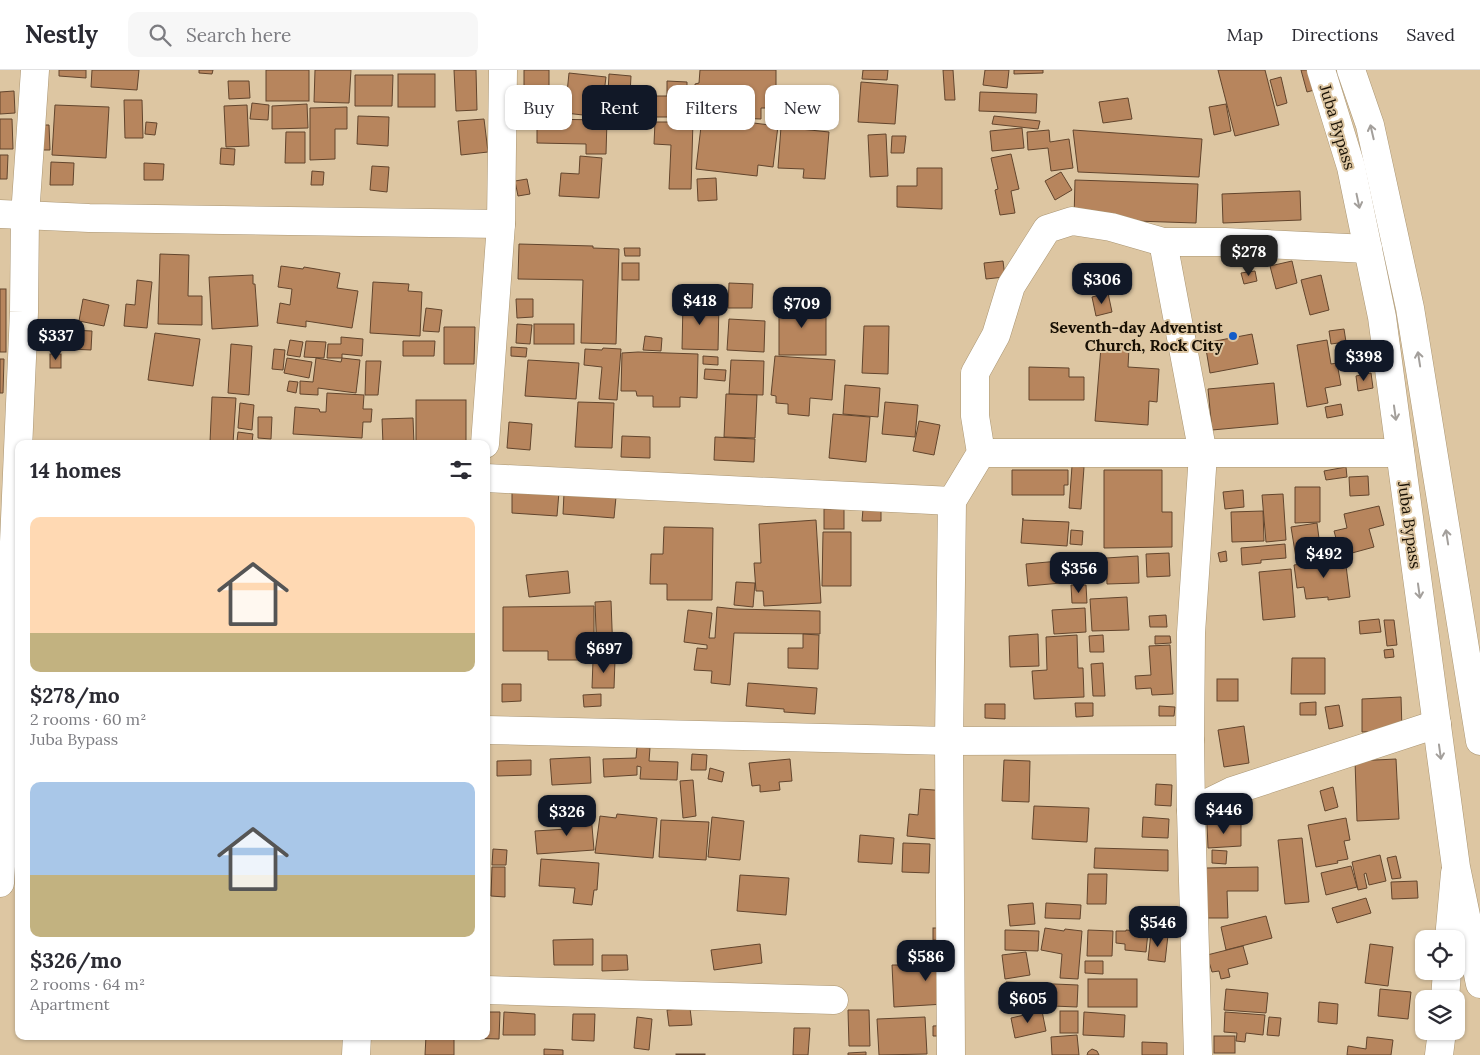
<!DOCTYPE html>
<meta charset="utf-8">
<style>
:root{--surface:#fff;--page:#f7f7f7;--text:#2b2b33;--muted:#7c7c81;--line:#e1e1e2;--accent:#111827}
body{margin:0;font-family:Lora,serif;background:var(--page);color:var(--text);height:100vh;display:flex;flex-direction:column;font-size:19px;white-space:nowrap}
*{box-sizing:border-box;margin:0}
p{font-size:16px;color:var(--muted)}
.icon{flex:none;width:28px;height:28px;fill:none;stroke:currentColor;stroke-width:2;stroke-linecap:round;stroke-linejoin:round}
.map{position:relative;flex:1;overflow:hidden}
.panel{position:absolute;left:15px;top:370px;width:475px;height:600px;display:flex;flex-direction:column;background:var(--surface);border-radius:10px;box-shadow:0 1px 4px #0004}
.panel>*{flex:none}
.banner{position:absolute;left:505px;top:15px;width:475px;height:45px;display:flex;gap:10px}
.controls{position:absolute;left:1415px;top:860px;display:grid;gap:10px}
.controls a{display:grid;place-items:center;width:50px;height:50px;border-radius:10px;background:var(--surface);box-shadow:0 1px 4px #0004;font-size:25px}
.price{position:absolute;translate:-50% -42px;padding:0 11px;border-radius:10px;background:var(--accent);color:#fff;font-size:16px;line-height:32px;filter:drop-shadow(0 1px 2px #0008)}
.price::after{content:'';position:absolute;left:50%;top:30px;width:15px;height:11px;margin-left:-8px;background:inherit;clip-path:polygon(0 0,100% 0,50% 100%)}
.price.on{background:#222;color:#fff}
ul{padding:0;list-style:none}
li{display:grid;align-content:center;gap:10px;height:265px;padding:0 15px}
li span{display:grid;place-items:center;height:155px;border-radius:10px;color:#555}
li>.icon{margin-inline-start:auto}
span .icon{width:90px;height:90px;fill:#fffc;stroke-width:1}
li b{font-size:21px}
h2{display:flex;justify-content:space-between;align-items:center;height:60px;padding:0 15px;font-size:21px}
.tag{padding:0 18px;border-radius:10px;background:var(--surface);box-shadow:0 1px 4px #0004;font-size:18px;line-height:45px}
.tag.on{background:var(--accent);color:#fff}
header{display:flex;align-items:center;gap:30px;box-sizing:border-box;height:70px;padding:0 25px;background:var(--surface);border-bottom:1px solid var(--line)}
header strong{font-size:24px}
nav{display:flex;gap:28px;margin-inline-start:auto;font-size:18px}
.search{width:350px;height:45px;background:var(--page);display:flex;align-items:center;gap:12px;box-sizing:border-box;padding:0 18px;border-radius:10px;color:var(--muted);font-size:19px}
.map>svg:first-child{display:block}
</style>
<header>
<strong>Nestly</strong>
<div class="search"><svg class="icon" aria-label="search" viewBox="0 0 24 24"><circle cx="10" cy="10" r="6"/><path d="M15 15l6 6"/></svg>Search here</div>
<nav><a>Map</a><a>Directions</a><a>Saved</a></nav>
</header>
<div class="map">
<svg width="1480" height="985" viewBox="0 0 1480 985">
<rect width="100%" height="100%" fill="#ddc6a2"/>
<g fill="#b7855d" stroke="#62452d">
<polygon points="59,0 86,0 86,8 59,6"/>
<polygon points="92,0 139,0 137,20 91,17"/>
<polygon points="199,0 213,0 212,4 199,3"/>
<rect x="266" y="0" width="43" height="31"/>
<polygon points="315,0 351,0 349,33 314,32"/>
<polygon points="454,0 476,0 477,40 456,41"/>
<rect x="524" y="0" width="25" height="17"/>
<polygon points="700,0 776,0 776,18 769,18 767,38 761,38 761,49 736,48 737,37 695,36 695,14 699,13"/>
<polygon points="863,0 888,0 887,10 862,9"/>
<polygon points="943,0 953,0 955,30 945,30"/>
<polygon points="985,0 1009,0 1007,18 983,15"/>
<polygon points="1014,0 1043,0 1043,3 1014,4"/>
<polygon points="1218,0 1265,0 1279,55 1235,66"/>
<polygon points="1301,0 1313,0 1318,19 1307,22"/>
<polygon points="569,3 606,7 601,47 565,43"/>
<rect x="398" y="4" width="37" height="33"/>
<polygon points="609,4 631,6 629,43 607,42"/>
<polygon points="355,5 393,5 392,36 355,36"/>
<polygon points="1281,7 1287,33 1277,36 1270,10"/>
<polygon points="228,11 249,11 250,28 229,29"/>
<polygon points="667,11 687,12 687,47 652,47 652,26 667,26"/>
<polygon points="861,12 898,15 895,54 858,52"/>
<polygon points="14,21 15,43 0,44 0,22"/>
<polygon points="980,22 1037,24 1036,43 979,41"/>
<polygon points="1128,28 1132,49 1103,53 1099,32"/>
<polygon points="124,30 142,30 143,68 125,68"/>
<polygon points="252,33 269,35 268,50 250,49"/>
<polygon points="307,34 308,58 272,59 272,36"/>
<polygon points="634,34 649,34 648,45 633,45"/>
<polygon points="1226,34 1231,61 1214,65 1209,37"/>
<polygon points="55,35 109,37 106,88 52,85"/>
<polygon points="247,35 249,76 226,77 224,36"/>
<polygon points="347,37 347,59 335,59 335,89 310,90 310,38"/>
<polygon points="709,40 730,42 729,50 778,56 773,97 758,95 757,106 696,99 702,48 708,49"/>
<polygon points="358,46 389,47 388,76 357,74"/>
<polygon points="994,46 1040,51 1038,59 992,54"/>
<polygon points="0,49 12,49 13,79 0,79"/>
<polygon points="484,49 488,82 461,85 458,51"/>
<polygon points="537,49 607,50 606,84 586,84 586,74 537,73"/>
<polygon points="672,51 693,51 691,119 669,119 671,75 654,74 655,52 672,52"/>
<polygon points="146,52 157,53 155,65 145,64"/>
<polygon points="38,55 49,55 50,80 38,80"/>
<polygon points="781,57 829,62 825,109 803,108 804,99 778,98"/>
<polygon points="1022,58 1024,78 992,81 990,61"/>
<polygon points="1049,60 1050,72 1069,69 1073,98 1051,101 1048,78 1028,80 1027,62"/>
<polygon points="1073,60 1202,69 1199,107 1078,102"/>
<polygon points="286,62 305,62 305,93 285,93"/>
<polygon points="886,64 888,106 870,107 868,65"/>
<polygon points="892,66 906,66 904,83 891,83"/>
<polygon points="221,78 235,79 234,95 220,94"/>
<polygon points="1011,84 1019,119 1011,121 1015,143 1000,145 995,120 998,119 991,88"/>
<polygon points="0,85 8,85 7,109 0,109"/>
<polygon points="580,86 602,88 599,128 559,126 561,103 579,104"/>
<polygon points="51,92 74,93 73,115 50,115"/>
<polygon points="144,93 164,94 163,110 144,110"/>
<polygon points="372,96 389,97 387,122 370,120"/>
<polygon points="917,98 942,98 942,139 897,137 897,116 917,116"/>
<polygon points="312,101 324,102 323,115 311,115"/>
<polygon points="1061,102 1072,120 1055,130 1045,111"/>
<polygon points="716,108 717,130 698,131 697,109"/>
<polygon points="527,109 530,124 518,126 515,111"/>
<polygon points="1075,110 1198,114 1196,153 1074,149"/>
<polygon points="1300,121 1301,150 1223,153 1222,124"/>
<polygon points="519,174 593,176 593,178 619,179 616,274 581,273 583,210 518,209"/>
<polygon points="624,178 640,178 640,186 625,186"/>
<polygon points="160,184 189,185 188,226 202,226 202,255 158,254"/>
<polygon points="1003,191 1005,207 986,209 984,193"/>
<polygon points="1292,191 1297,213 1276,219 1270,196"/>
<rect x="622" y="193" width="17" height="17"/>
<polygon points="281,196 303,199 304,197 340,203 337,218 358,221 352,258 306,251 306,257 277,253 280,233 290,235 292,219 278,217"/>
<polygon points="1255,201 1257,211 1244,214 1241,203"/>
<polygon points="253,205 253,214 255,214 258,256 212,259 209,207"/>
<polygon points="1321,205 1329,240 1310,245 1301,210"/>
<polygon points="137,210 152,212 147,258 124,256 126,234 135,235"/>
<polygon points="373,212 409,214 408,221 422,222 420,266 370,263"/>
<polygon points="729,213 753,214 752,238 728,238"/>
<rect x="0" y="219" width="6" height="63"/>
<polygon points="1108,223 1112,242 1096,246 1092,227"/>
<polygon points="83,229 109,235 104,256 79,251"/>
<polygon points="516,229 533,229 533,247 517,248"/>
<polygon points="683,232 719,233 718,280 682,279"/>
<rect x="779" y="232" width="47" height="53"/>
<polygon points="426,238 442,240 439,262 423,261"/>
<polygon points="729,249 765,251 764,282 727,280"/>
<polygon points="517,254 532,255 530,274 516,273"/>
<rect x="534" y="254" width="40" height="20"/>
<polygon points="864,256 889,256 888,304 862,303"/>
<polygon points="444,257 475,257 474,294 444,294"/>
<polygon points="1344,259 1346,272 1331,274 1329,261"/>
<polygon points="71,260 92,261 91,280 70,279"/>
<polygon points="51,261 64,262 62,280 49,279"/>
<polygon points="155,263 200,269 193,316 148,310"/>
<polygon points="1252,264 1258,294 1210,303 1205,273"/>
<polygon points="645,266 662,268 661,281 643,280"/>
<polygon points="341,267 363,269 362,286 342,284 342,288 327,288 328,274 341,274"/>
<polygon points="290,270 303,272 300,287 287,285"/>
<polygon points="1327,270 1331,294 1337,293 1341,315 1325,318 1328,333 1307,337 1297,275"/>
<polygon points="306,271 326,272 324,288 304,287"/>
<polygon points="403,271 435,271 434,286 403,286"/>
<polygon points="231,274 252,276 249,325 228,323"/>
<polygon points="511,277 527,278 526,287 511,286"/>
<polygon points="1101,277 1129,278 1128,297 1159,299 1157,332 1149,331 1148,355 1095,351"/>
<polygon points="603,278 621,279 617,330 599,329 602,297 584,295 585,279 602,280"/>
<polygon points="274,279 285,280 283,300 272,299"/>
<polygon points="638,282 698,284 697,328 680,327 680,337 653,337 653,326 637,326 636,321 621,321 622,283"/>
<rect x="50" y="284" width="11" height="14"/>
<polygon points="703,286 718,287 718,295 703,294"/>
<polygon points="775,286 835,290 832,330 810,328 809,346 788,344 788,334 776,333 776,326 771,325"/>
<polygon points="287,288 312,292 309,308 284,303"/>
<polygon points="316,288 341,292 342,288 360,290 356,323 318,318 318,325 300,324 300,311 313,312"/>
<polygon points="0,289 4,289 3,323 0,323"/>
<polygon points="528,290 579,293 576,329 525,326"/>
<polygon points="731,290 764,291 763,325 729,324"/>
<polygon points="366,291 381,291 378,325 365,325"/>
<polygon points="1029,297 1069,298 1069,307 1084,307 1084,330 1029,330"/>
<polygon points="705,299 726,300 725,311 704,309"/>
<polygon points="1371,303 1373,318 1358,321 1356,306"/>
<polygon points="289,311 298,312 296,323 287,321"/>
<polygon points="1274,313 1278,354 1212,360 1208,319"/>
<polygon points="845,315 880,318 878,347 843,344"/>
<polygon points="327,323 364,325 363,339 372,339 371,352 363,352 362,368 293,364 295,337 319,339 320,342 326,342"/>
<polygon points="726,324 757,325 755,368 724,367"/>
<polygon points="212,327 236,328 233,373 210,372"/>
<rect x="416" y="330" width="50" height="44"/>
<polygon points="578,332 614,333 612,378 575,377"/>
<polygon points="885,332 918,335 915,367 882,364"/>
<polygon points="240,333 254,335 252,360 238,358"/>
<polygon points="1341,334 1343,345 1327,348 1325,337"/>
<polygon points="833,344 870,347 866,392 829,388"/>
<polygon points="258,347 272,347 271,369 258,368"/>
<polygon points="413,348 414,374 383,374 382,349"/>
<polygon points="919,351 940,355 934,385 913,381"/>
<polygon points="509,352 532,354 530,380 507,378"/>
<polygon points="238,362 253,364 252,372 237,371"/>
<polygon points="622,366 650,367 650,388 621,387"/>
<polygon points="715,367 755,369 754,392 714,390"/>
<polygon points="1072,396 1084,397 1081,439 1069,438"/>
<polygon points="1346,397 1347,407 1326,410 1324,401"/>
<polygon points="1012,400 1068,400 1068,415 1064,415 1064,425 1012,425"/>
<polygon points="1104,400 1162,400 1162,442 1172,442 1172,477 1104,478"/>
<polygon points="1368,406 1369,425 1350,426 1349,407"/>
<polygon points="1295,417 1320,417 1320,452 1295,453"/>
<polygon points="512,420 559,422 557,446 512,443"/>
<polygon points="1243,420 1244,437 1225,439 1223,422"/>
<polygon points="564,423 616,427 614,448 563,444"/>
<polygon points="1283,424 1286,470 1266,472 1262,425"/>
<polygon points="1379,436 1384,455 1369,459 1374,477 1341,486 1334,461 1347,458 1344,444"/>
<rect x="824" y="439" width="20" height="20"/>
<polygon points="863,439 881,440 881,451 862,451"/>
<polygon points="1263,441 1264,471 1232,472 1231,442"/>
<polygon points="1023,448 1023,450 1069,452 1067,476 1021,473"/>
<polygon points="816,450 821,533 764,536 763,521 756,521 754,493 761,493 759,454"/>
<polygon points="1317,453 1321,484 1296,488 1291,457"/>
<polygon points="664,457 713,458 712,530 667,530 667,514 650,514 651,484 663,484"/>
<polygon points="1071,460 1083,461 1082,475 1070,474"/>
<polygon points="823,462 851,462 851,516 822,516"/>
<polygon points="1285,474 1286,488 1261,490 1261,493 1242,495 1241,478"/>
<polygon points="1226,481 1227,491 1220,492 1218,483"/>
<polygon points="1169,483 1170,506 1147,507 1146,484"/>
<polygon points="1138,486 1139,513 1107,514 1106,488"/>
<polygon points="1345,488 1350,527 1328,530 1328,527 1306,529 1304,517 1297,518 1294,495"/>
<polygon points="1059,491 1061,513 1028,516 1026,494"/>
<polygon points="1291,499 1295,547 1263,550 1259,502"/>
<polygon points="568,501 570,523 529,527 526,505"/>
<polygon points="736,512 755,513 753,537 734,535"/>
<polygon points="1071,515 1086,515 1087,533 1072,533"/>
<polygon points="1127,527 1129,560 1092,561 1090,529"/>
<polygon points="611,531 613,584 597,585 595,532"/>
<polygon points="594,536 594,582 580,582 580,590 548,590 548,581 503,581 503,537"/>
<polygon points="717,537 735,539 820,541 820,564 734,563 730,615 711,613 712,601 694,600 697,578 707,579 707,575 684,572 688,540 712,543 709,568 715,568"/>
<polygon points="1085,538 1086,562 1054,564 1052,540"/>
<polygon points="1166,545 1167,557 1150,557 1149,546"/>
<polygon points="1379,549 1381,562 1360,564 1359,551"/>
<polygon points="1384,550 1394,550 1397,575 1387,576"/>
<polygon points="803,564 819,565 818,599 788,598 788,578 803,578"/>
<polygon points="1038,564 1039,596 1010,597 1009,566"/>
<polygon points="1077,565 1078,598 1083,598 1084,627 1034,629 1032,601 1047,600 1046,567"/>
<polygon points="1103,565 1104,582 1090,582 1089,566"/>
<polygon points="1155,566 1170,566 1171,573 1155,574"/>
<polygon points="1170,575 1173,624 1152,625 1151,618 1136,619 1135,606 1151,605 1149,576"/>
<polygon points="1393,579 1394,587 1385,588 1384,580"/>
<polygon points="1292,588 1325,588 1325,624 1291,624"/>
<polygon points="593,590 615,590 614,618 592,618"/>
<polygon points="1103,593 1105,626 1093,626 1091,594"/>
<rect x="1217" y="609" width="21" height="22"/>
<polygon points="748,613 817,618 815,644 784,642 784,639 746,636"/>
<polygon points="502,614 521,614 521,631 502,632"/>
<polygon points="601,624 601,636 584,637 583,625"/>
<polygon points="1401,627 1402,660 1362,662 1362,629"/>
<polygon points="1316,632 1316,645 1300,645 1300,633"/>
<polygon points="1075,633 1093,633 1093,646 1076,647"/>
<polygon points="985,634 1005,634 1005,649 985,648"/>
<polygon points="1339,635 1343,656 1329,659 1325,637"/>
<polygon points="1159,636 1175,637 1174,646 1159,646"/>
<polygon points="1244,656 1249,693 1224,697 1218,660"/>
<polygon points="637,677 650,678 649,691 678,692 677,710 640,709 641,697 637,696 637,705 604,707 603,689 636,688"/>
<polygon points="692,684 707,685 706,700 691,700"/>
<polygon points="590,687 591,713 552,715 550,689"/>
<polygon points="790,689 792,711 779,712 780,720 760,722 760,715 752,716 749,693"/>
<polygon points="1396,689 1399,749 1357,751 1355,691"/>
<polygon points="531,690 531,705 497,706 497,691"/>
<polygon points="1004,690 1030,691 1029,732 1002,731"/>
<polygon points="710,698 724,702 722,712 708,709"/>
<polygon points="693,710 696,746 683,748 680,711"/>
<polygon points="1156,714 1172,715 1171,736 1155,735"/>
<polygon points="1333,717 1338,737 1325,741 1320,721"/>
<polygon points="920,719 962,722 937,769 907,766 909,744 918,745"/>
<polygon points="1034,736 1089,738 1087,772 1032,769"/>
<polygon points="591,744 594,780 537,784 535,761 567,759 566,745"/>
<polygon points="617,744 657,748 653,788 595,783 600,746 616,748"/>
<polygon points="712,747 744,751 740,790 708,787"/>
<polygon points="1143,747 1169,749 1168,768 1142,767"/>
<polygon points="1346,748 1350,770 1344,771 1348,789 1337,791 1338,793 1316,797 1308,755"/>
<polygon points="661,750 709,752 706,790 659,787"/>
<polygon points="1241,753 1241,776 1208,778 1207,754"/>
<polygon points="860,765 894,768 892,794 858,792"/>
<polygon points="1302,768 1309,832 1285,834 1278,770"/>
<polygon points="903,773 930,774 929,803 902,802"/>
<polygon points="1095,778 1168,780 1168,801 1094,798"/>
<polygon points="493,779 507,780 506,795 492,795"/>
<polygon points="1212,780 1227,781 1226,794 1212,793"/>
<polygon points="1380,785 1386,811 1369,815 1366,803 1364,804 1367,818 1358,820 1352,792"/>
<polygon points="1396,786 1401,808 1392,809 1387,788"/>
<polygon points="541,789 599,793 597,820 594,820 592,835 573,833 575,818 539,816"/>
<polygon points="1351,796 1357,817 1326,825 1321,803"/>
<polygon points="492,797 505,797 505,827 491,826"/>
<polygon points="1258,797 1258,821 1227,821 1228,848 1206,848 1206,798"/>
<polygon points="1088,804 1107,804 1106,834 1087,834"/>
<polygon points="740,805 789,808 786,845 737,841"/>
<polygon points="1417,811 1418,828 1392,829 1391,812"/>
<polygon points="1366,828 1371,843 1337,853 1332,838"/>
<polygon points="1033,833 1035,854 1010,856 1008,835"/>
<polygon points="1046,833 1081,835 1080,849 1045,848"/>
<polygon points="1266,846 1272,868 1226,880 1221,857"/>
<rect x="933" y="858" width="22" height="12"/>
<polygon points="1045,858 1064,861 1065,859 1082,861 1078,909 1060,908 1062,884 1041,880"/>
<polygon points="1005,860 1039,861 1038,881 1005,880"/>
<polygon points="1088,860 1113,861 1112,886 1087,886"/>
<polygon points="1126,860 1148,862 1146,882 1125,880 1125,874 1116,873 1116,861 1126,861"/>
<polygon points="1151,863 1168,865 1165,892 1148,890"/>
<polygon points="593,869 593,895 554,895 553,870"/>
<polygon points="760,874 762,893 714,900 711,880"/>
<polygon points="1370,874 1393,877 1388,916 1365,913"/>
<polygon points="1243,876 1248,894 1228,899 1230,907 1221,909 1219,901 1212,902 1207,885"/>
<polygon points="928,881 928,893 960,891 962,933 894,937 892,895 905,895 904,882"/>
<polygon points="1026,882 1030,905 1005,909 1002,885"/>
<polygon points="602,885 627,885 628,900 602,901"/>
<polygon points="1085,891 1103,891 1103,904 1085,903"/>
<rect x="1088" y="909" width="49" height="28"/>
<polygon points="1006,912 1078,915 1077,937 1005,934"/>
<polygon points="1226,919 1268,923 1266,943 1224,940"/>
<polygon points="1380,919 1411,922 1408,949 1378,946"/>
<polygon points="1319,932 1338,934 1337,954 1318,952"/>
<polygon points="690,938 692,955 669,956 667,940"/>
<polygon points="848,940 869,940 870,976 849,976"/>
<polygon points="1042,941 1046,961 1015,968 1011,948"/>
<rect x="1060" y="941" width="18" height="22"/>
<polygon points="486,942 500,942 499,969 466,968 466,966 486,966"/>
<polygon points="504,942 535,944 535,965 503,965"/>
<polygon points="1084,942 1125,945 1124,967 1083,965"/>
<polygon points="1225,942 1265,945 1263,965 1246,963 1245,972 1236,971 1237,963 1224,962"/>
<polygon points="573,944 595,944 594,971 572,970"/>
<polygon points="637,947 652,949 649,980 634,978"/>
<polygon points="925,947 927,984 879,985 877,949"/>
<polygon points="1269,947 1281,948 1279,966 1267,965"/>
<polygon points="954,955 954,966 933,966 933,956"/>
<polygon points="794,958 810,958 808,985 793,985"/>
<polygon points="1077,965 1079,985 1052,985 1051,967"/>
<polygon points="426,966 454,966 454,985 425,985"/>
<rect x="1214" y="966" width="21" height="17"/>
<polygon points="1367,967 1393,970 1391,985 1347,985 1348,976 1366,979"/>
<polygon points="1142,972 1167,973 1167,985 1142,985"/>
<polygon points="544,979 563,980 563,985 544,985"/>
<polygon points="1092,979 1097,981 1099,985 1087,985 1088,982"/>
<polygon points="866,982 866,985 848,985 848,983"/>
<rect x="676" y="984" width="29" height="1"/>
</g>
<g fill="none" stroke-linecap="round" stroke-linejoin="round">
<defs>
<g id="minor">
<polyline points="0,144 89,148 501,154"/>
<polyline points="1163,172 1203,384 1191,563 1190,670 1191,741 1198,985"/>
<polyline points="485,374 501,154 503,0"/>
<polyline points="981,383 1400,383"/>
<polyline points="486,408 952,431"/>
<polyline points="486,660 949,671 1190,670"/>
<polyline points="1191,741 1232,721 1437,654"/>
<polyline points="0,813 10,646 13,495 24,242 25,146 35,0"/>
<polyline points="1449,869 1455,803"/>
<polyline points="486,920 834,930"/>
<polyline points="1445,929 1447,901"/>
<polyline points="356,985 357,966"/>
<polyline points="951,985 949,671 952,431 981,383 975,346 975,303 996,265 1011,216 1047,159 1072,151 1111,157 1163,172 1225,172 1368,179"/>
<polyline points="1439,985 1442,961"/>
</g>
<g id="major">
<polyline points="1321,0 1351,97 1382,247 1456,797 1480,914"/>
<polyline points="1351,0 1370,55 1410,238 1480,671"/>
</g>
</defs>
<use href="#minor" stroke="#aa9572" stroke-width="29"/>
<use href="#major" stroke="#aa9572" stroke-width="29"/>
<use href="#minor" stroke="#fff" stroke-width="28"/>
<use href="#major" stroke="#fff" stroke-width="28"/>
</g>
<defs><path id="oneway-shaft" d="M-6 0H5M1.5-3L5.5 0L1.5 3" fill="none" stroke-width="1.6" stroke-linecap="round" stroke-linejoin="round" transform="scale(1.25)"/></defs>
<g stroke="#a39f9b">
<use href="#oneway-shaft" transform="translate(1372 62) rotate(-103)"/>
<use href="#oneway-shaft" transform="translate(1358 131) rotate(78)"/>
<use href="#oneway-shaft" transform="translate(1419 289) rotate(-99)"/>
<use href="#oneway-shaft" transform="translate(1395 343) rotate(82)"/>
<use href="#oneway-shaft" transform="translate(1447 467) rotate(-99)"/>
<use href="#oneway-shaft" transform="translate(1419 521) rotate(82)"/>
<use href="#oneway-shaft" transform="translate(1440 682) rotate(82)"/>
</g>
<circle fill="#145cc7" stroke="#ddc6a2" stroke-width="2" cx="1233" cy="266" r="5"/>
<g text-anchor="middle" stroke-width="4" stroke-linejoin="round" paint-order="stroke">
<g font-size="16" fill="#181004" stroke="#ddc6a2">
<text transform="translate(1338 57) rotate(73)" y="6">Juba Bypass</text>
<text transform="translate(1410 455) rotate(82)" y="6">Juba Bypass</text>
</g>
<g font-size="16" font-weight="bold" fill="#181004" stroke="#ddc6a2" text-anchor="end">
<text x="1223" y="263">Seventh-day Adventist<tspan x="1223" dy="18">Church, Rock City</tspan></text>
</g>
</g>
</svg>
<div class="controls">
<a><svg class="icon" aria-label="locate" viewBox="0 0 24 24"><circle cx="12" cy="12" r="6"/><path d="M12 2v4M12 18v4M2 12h4M18 12h4"/></svg></a>
<a><svg class="icon" aria-label="layers" viewBox="0 0 24 24"><path d="M12 4l9 5-9 5-9-5zM3 14l9 5 9-5"/></svg></a>
</div>
<b class="price on" style="left:1249px;top:207px">$278</b>
<b class="price" style="left:1102px;top:235px">$306</b>
<b class="price" style="left:700px;top:256px">$418</b>
<b class="price" style="left:802px;top:259px">$709</b>
<b class="price" style="left:56px;top:291px">$337</b>
<b class="price" style="left:1364px;top:312px">$398</b>
<b class="price" style="left:1324px;top:509px">$492</b>
<b class="price" style="left:1079px;top:524px">$356</b>
<b class="price" style="left:604px;top:604px">$697</b>
<b class="price" style="left:1224px;top:765px">$446</b>
<b class="price" style="left:567px;top:767px">$326</b>
<b class="price" style="left:1158px;top:878px">$546</b>
<b class="price" style="left:926px;top:912px">$586</b>
<b class="price" style="left:1028px;top:954px">$605</b>
<div class="banner">
<a class="tag">Buy</a>
<a class="tag on">Rent</a>
<a class="tag">Filters</a>
<a class="tag">New</a>
</div>
<section class="panel">
<h2>14 homes<svg class="icon" aria-label="filters" viewBox="0 0 24 24"><path d="M4 7h16M4 17h16"/><circle cx="9" cy="7" r="2"/><circle cx="15" cy="17" r="2"/></svg></h2>
<ul>
<li><span style="background:linear-gradient(#ffd9b3 75%,#c2b280 0)"><svg class="icon" aria-label="home" viewBox="0 0 24 24"><path d="M3 11l9-7 9 7M6 9v11h12V9"/></svg></span><div><b>$278/mo</b><p>2 rooms · 60 m²</p><p>Juba Bypass</p></div></li>
<li><span style="background:linear-gradient(#a9c7e8 60%,#c2b280 0)"><svg class="icon" aria-label="home" viewBox="0 0 24 24"><path d="M3 11l9-7 9 7M6 9v11h12V9"/></svg></span><div><b>$326/mo</b><p>2 rooms · 64 m²</p><p>Apartment</p></div></li>
</ul>
</section>
</div>
